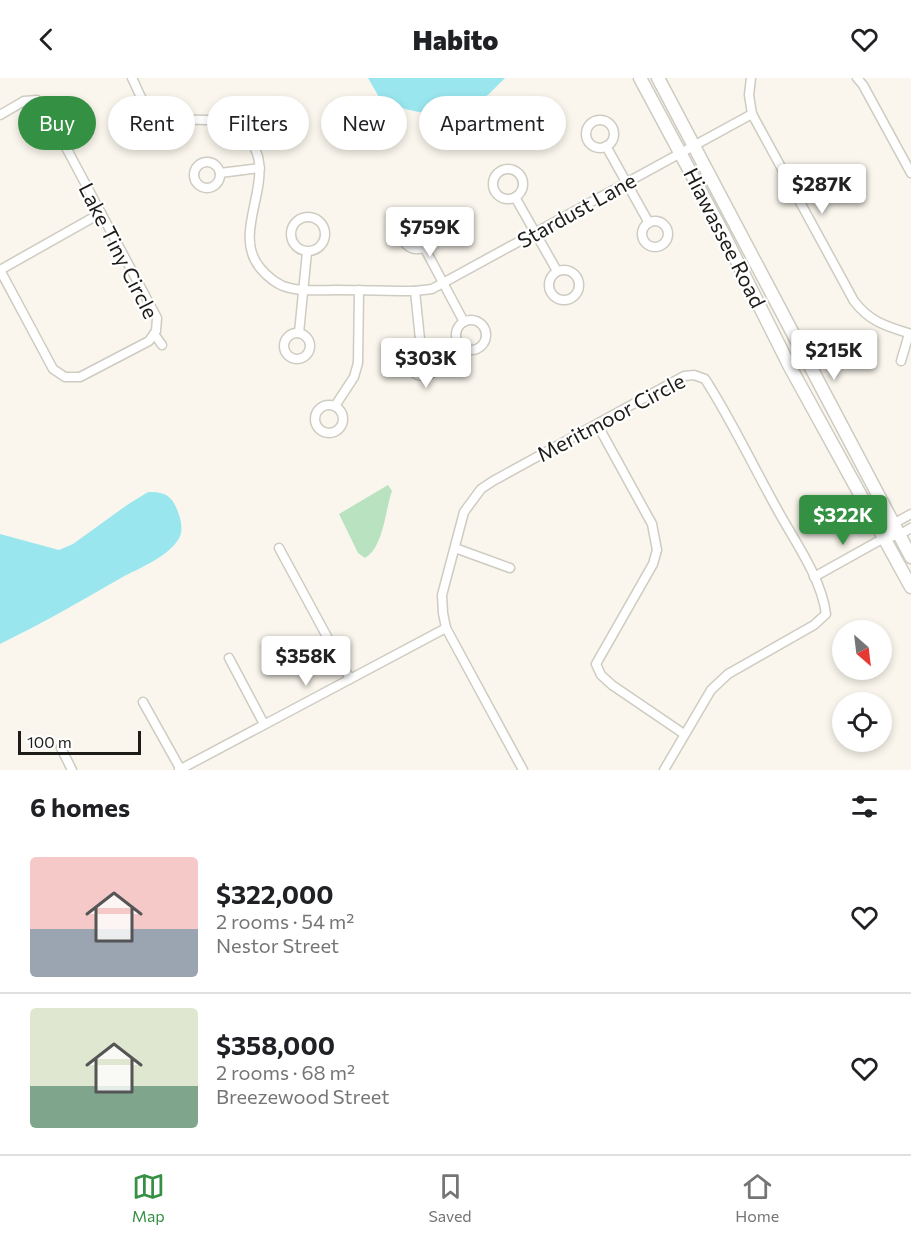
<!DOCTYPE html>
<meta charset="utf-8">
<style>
:root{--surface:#fff;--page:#f6f6f6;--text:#202124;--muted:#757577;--line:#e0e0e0;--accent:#349042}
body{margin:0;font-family:Commissioner,sans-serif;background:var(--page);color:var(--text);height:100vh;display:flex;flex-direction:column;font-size:22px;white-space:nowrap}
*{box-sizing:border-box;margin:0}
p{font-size:20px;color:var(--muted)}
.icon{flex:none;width:33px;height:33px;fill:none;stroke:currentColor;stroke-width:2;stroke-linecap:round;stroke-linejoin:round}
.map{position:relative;height:692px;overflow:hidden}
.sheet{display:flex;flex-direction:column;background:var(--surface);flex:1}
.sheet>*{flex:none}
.guide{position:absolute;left:18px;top:18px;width:600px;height:54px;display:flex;gap:12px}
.needle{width:39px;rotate:152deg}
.controls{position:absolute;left:832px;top:542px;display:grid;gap:12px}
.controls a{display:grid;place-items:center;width:60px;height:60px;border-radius:50%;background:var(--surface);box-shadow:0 3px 9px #0003;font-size:30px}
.scale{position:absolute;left:18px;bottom:15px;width:123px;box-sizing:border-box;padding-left:6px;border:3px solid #1d1c18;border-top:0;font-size:16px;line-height:21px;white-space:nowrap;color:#1d1c18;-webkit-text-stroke:4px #fff;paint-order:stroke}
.price{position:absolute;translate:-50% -51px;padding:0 14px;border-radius:6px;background:#fff;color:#222;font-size:20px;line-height:39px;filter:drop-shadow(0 2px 3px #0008)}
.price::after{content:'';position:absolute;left:50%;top:36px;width:18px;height:14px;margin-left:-9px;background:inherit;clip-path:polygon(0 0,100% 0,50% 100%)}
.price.on{background:var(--accent);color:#fff}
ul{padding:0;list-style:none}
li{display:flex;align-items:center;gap:18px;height:150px;padding:0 30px}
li+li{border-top:2px solid var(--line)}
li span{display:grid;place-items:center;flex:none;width:168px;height:120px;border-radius:6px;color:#555}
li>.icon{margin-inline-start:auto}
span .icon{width:72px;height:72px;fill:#fffc;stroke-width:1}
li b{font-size:26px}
h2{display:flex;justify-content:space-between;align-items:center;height:72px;padding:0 30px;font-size:26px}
.chip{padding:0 21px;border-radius:27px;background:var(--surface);box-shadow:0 3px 9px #0003;font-size:21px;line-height:54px}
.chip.on{background:var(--accent);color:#fff}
header{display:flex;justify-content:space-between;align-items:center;height:78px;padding:0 30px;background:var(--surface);font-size:27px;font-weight:800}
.dock{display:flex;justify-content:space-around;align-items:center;height:84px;border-top:2px solid var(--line);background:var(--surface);font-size:16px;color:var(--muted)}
.dock a{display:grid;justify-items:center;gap:3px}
.dock .on{color:var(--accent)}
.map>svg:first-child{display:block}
</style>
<header><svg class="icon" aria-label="back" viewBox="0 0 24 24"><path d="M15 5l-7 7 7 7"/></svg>Habito<svg class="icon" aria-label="heart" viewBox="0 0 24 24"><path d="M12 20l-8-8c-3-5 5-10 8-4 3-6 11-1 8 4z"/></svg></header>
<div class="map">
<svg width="911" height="692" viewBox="0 0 911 692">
<rect width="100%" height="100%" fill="#faf6ed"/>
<path fill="#b9e2c0" d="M388,407L392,413C385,432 384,469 365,480L358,475L339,436Z"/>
<g fill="#99e6ef">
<polygon points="368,0 505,0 488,17 467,28 437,38 405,31 379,19"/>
<path d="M148,414C160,414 169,415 175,427C180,437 185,452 178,462C166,480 139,490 121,500C81,523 41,546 0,566V456L59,472L73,466L127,427Z"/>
</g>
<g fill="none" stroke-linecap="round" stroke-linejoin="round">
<defs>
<g id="street">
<path d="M132,0C137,9 140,21 147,28C172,54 211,31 238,51C291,89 225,150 261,191C267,198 274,204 283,208C299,214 320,212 337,212C363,212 389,213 415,213L432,211L752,36"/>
<path d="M751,0L749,17L752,36L854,223C870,244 886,248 911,256"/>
<polyline points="857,0 863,7 911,95"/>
<polyline points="0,37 24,23 37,22 45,30 157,240 156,253 149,263 80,299 65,299 53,291 0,192"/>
<circle cx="600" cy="56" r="14"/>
<polyline points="606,68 649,145"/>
<circle cx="207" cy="97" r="13"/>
<circle cx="508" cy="106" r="15"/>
<polyline points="220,95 260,90"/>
<polyline points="515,119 557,193"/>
<circle cx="308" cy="156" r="17"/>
<circle cx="417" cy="156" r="15"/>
<circle cx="655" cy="156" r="13"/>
<polyline points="424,169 464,244"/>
<circle cx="564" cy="207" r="15"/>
<polyline points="0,192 101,135"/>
<polyline points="415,213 421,271"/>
<circle cx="471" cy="257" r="15"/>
<circle cx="297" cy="268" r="13"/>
<polyline points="299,255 307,174"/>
<polyline points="154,256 162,267"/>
<circle cx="423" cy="284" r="14"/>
<polyline points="901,283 909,256"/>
<circle cx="329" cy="341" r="14"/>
<polyline points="335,328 354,299 358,285 359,212"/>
<polyline points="597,346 652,446 657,472 653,486 596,586 601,597 612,607 684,656"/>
<polyline points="884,460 893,446 911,436"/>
<polyline points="279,470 350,601"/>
<polyline points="455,470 510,490"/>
<polyline points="814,499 884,460 899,457 911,450"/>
<polyline points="229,580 264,646"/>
<polyline points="143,624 181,692"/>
<polyline points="61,670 72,692"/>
<polyline points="179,692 446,550"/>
<path d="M523,692L446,550L443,535L442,517L464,434L481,411L493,403L684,298L694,297L705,301C732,343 753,388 777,431C795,464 821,499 826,536L814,547L728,596L711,612L664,692"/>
</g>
<g id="secondary">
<polyline points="640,0 722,153 789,287 911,509"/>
<polyline points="658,0 911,479"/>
</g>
</defs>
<use href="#street" stroke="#cecbc1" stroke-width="11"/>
<use href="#secondary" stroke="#cecbc1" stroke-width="15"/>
<use href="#street" stroke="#fff" stroke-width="8"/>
<use href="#secondary" stroke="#fff" stroke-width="12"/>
</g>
<g text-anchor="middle" stroke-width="4.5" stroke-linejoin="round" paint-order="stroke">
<g font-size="21" fill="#1d1c18" stroke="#fff">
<text transform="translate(577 133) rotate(-29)" y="7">Stardust Lane</text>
<text transform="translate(724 160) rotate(63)" y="7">Hiawassee Road</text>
<text transform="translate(118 173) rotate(63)" y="7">Lake Tiny Circle</text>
<text transform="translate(611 340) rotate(-28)" y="7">Meritmoor Circle</text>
</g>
</g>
</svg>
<div class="controls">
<a><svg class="needle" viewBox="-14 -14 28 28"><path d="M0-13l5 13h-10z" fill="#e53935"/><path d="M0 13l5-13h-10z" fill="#757577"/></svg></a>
<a><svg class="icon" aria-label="locate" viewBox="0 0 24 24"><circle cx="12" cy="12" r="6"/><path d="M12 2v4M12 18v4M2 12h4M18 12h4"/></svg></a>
</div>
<div class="scale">100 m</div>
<b class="price" style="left:822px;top:137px">$287K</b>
<b class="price" style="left:430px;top:180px">$759K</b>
<b class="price" style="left:834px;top:303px">$215K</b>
<b class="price" style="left:426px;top:311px">$303K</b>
<b class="price on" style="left:843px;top:468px">$322K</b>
<b class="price" style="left:306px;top:609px">$358K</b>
<div class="guide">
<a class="chip on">Buy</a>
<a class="chip">Rent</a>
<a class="chip">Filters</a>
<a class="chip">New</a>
<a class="chip">Apartment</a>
</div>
</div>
<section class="sheet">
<h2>6 homes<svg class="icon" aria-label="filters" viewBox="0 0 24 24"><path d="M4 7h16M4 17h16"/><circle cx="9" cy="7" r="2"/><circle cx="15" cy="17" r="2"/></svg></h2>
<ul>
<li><span style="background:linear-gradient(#f6c9c9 60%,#9aa5b1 0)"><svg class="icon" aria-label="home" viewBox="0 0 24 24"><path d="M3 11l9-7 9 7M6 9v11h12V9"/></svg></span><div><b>$322,000</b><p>2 rooms · 54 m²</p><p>Nestor Street</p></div><svg class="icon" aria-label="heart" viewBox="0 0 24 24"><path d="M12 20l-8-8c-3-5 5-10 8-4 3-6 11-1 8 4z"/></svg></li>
<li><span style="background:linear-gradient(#dfe7d0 65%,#7fa58c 0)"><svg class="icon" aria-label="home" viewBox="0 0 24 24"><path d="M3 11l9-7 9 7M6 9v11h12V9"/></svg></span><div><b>$358,000</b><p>2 rooms · 68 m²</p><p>Breezewood Street</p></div><svg class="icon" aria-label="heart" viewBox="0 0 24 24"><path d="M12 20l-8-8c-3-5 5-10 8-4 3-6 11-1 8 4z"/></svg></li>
</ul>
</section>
<nav class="dock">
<a class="on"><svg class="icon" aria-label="map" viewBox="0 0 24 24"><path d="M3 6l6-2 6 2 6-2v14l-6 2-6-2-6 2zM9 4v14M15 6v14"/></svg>Map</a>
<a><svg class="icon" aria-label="saved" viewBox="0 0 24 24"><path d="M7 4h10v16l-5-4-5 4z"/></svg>Saved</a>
<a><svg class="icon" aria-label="home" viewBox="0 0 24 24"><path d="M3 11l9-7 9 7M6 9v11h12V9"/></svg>Home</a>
</nav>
